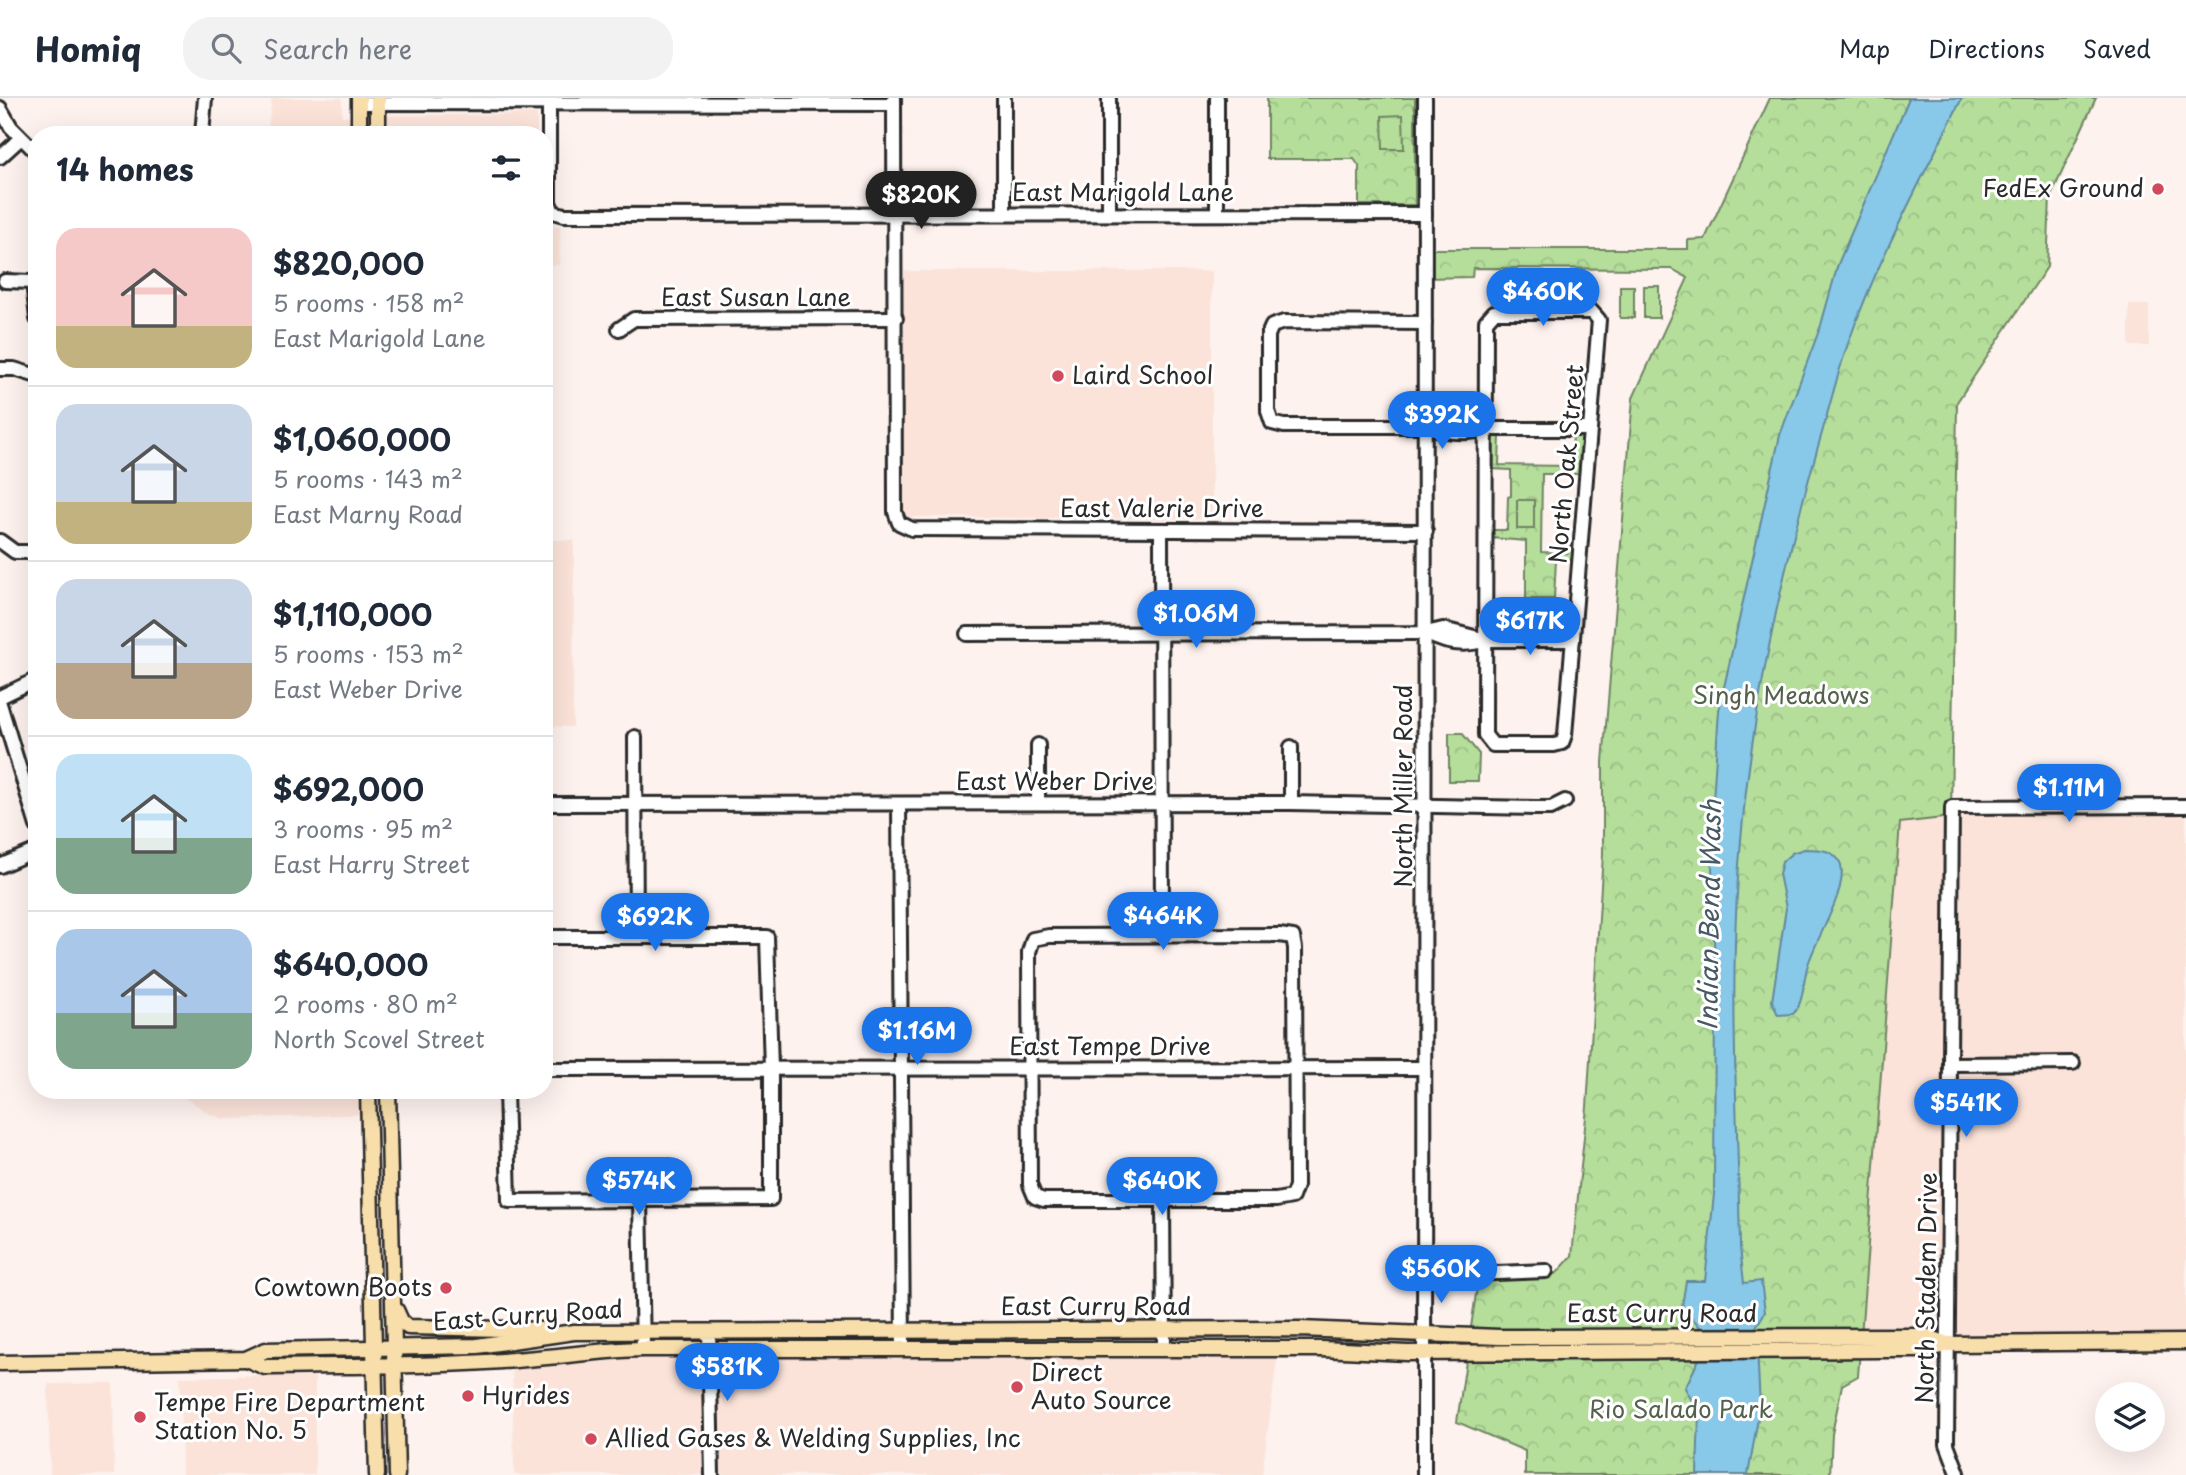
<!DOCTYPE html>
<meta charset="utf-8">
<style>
:root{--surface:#fff;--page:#f2f2f3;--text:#1f2937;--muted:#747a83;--line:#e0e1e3;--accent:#1a73e8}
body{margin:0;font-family:"Playpen Sans",sans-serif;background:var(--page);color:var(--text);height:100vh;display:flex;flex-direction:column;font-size:26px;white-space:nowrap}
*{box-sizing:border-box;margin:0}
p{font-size:23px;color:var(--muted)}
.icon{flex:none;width:38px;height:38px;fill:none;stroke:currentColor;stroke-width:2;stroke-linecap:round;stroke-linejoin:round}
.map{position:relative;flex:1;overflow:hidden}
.sheet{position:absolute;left:28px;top:28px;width:525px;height:973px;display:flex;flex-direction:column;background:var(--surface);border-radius:28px;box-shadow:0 7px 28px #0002}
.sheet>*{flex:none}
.buttons{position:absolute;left:2095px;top:1284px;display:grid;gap:14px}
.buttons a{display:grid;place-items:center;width:70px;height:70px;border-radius:50%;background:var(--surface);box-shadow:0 7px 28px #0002;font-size:35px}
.price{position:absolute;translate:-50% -60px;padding:0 16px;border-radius:24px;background:var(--accent);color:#fff;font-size:23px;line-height:46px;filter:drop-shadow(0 2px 4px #0008)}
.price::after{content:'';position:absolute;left:50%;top:42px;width:21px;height:16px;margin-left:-10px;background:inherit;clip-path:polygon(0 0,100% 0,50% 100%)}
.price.selected{background:#222;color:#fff}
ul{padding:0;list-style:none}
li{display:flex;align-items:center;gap:21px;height:175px;padding:0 28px}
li+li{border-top:2px solid var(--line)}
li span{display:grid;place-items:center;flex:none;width:196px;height:140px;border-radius:21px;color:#555}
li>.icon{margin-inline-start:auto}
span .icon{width:84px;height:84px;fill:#fffc;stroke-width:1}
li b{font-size:30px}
h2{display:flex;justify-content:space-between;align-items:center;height:84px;padding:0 28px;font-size:30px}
header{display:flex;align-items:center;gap:42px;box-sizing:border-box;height:98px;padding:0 35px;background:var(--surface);border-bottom:2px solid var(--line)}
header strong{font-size:33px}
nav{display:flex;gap:38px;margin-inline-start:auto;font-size:24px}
.search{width:490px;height:63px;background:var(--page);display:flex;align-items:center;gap:18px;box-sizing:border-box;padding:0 24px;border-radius:28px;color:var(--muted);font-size:26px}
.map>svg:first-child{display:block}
</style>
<header>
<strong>Homiq</strong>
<div class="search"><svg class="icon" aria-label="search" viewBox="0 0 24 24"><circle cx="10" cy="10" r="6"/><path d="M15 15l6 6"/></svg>Search here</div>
<nav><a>Map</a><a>Directions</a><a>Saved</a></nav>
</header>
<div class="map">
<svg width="2186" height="1377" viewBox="0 0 2186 1377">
<defs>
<pattern id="park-crowns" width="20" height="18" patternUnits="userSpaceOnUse" patternTransform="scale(1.75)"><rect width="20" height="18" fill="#b5de9b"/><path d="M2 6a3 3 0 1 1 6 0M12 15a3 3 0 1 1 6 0" fill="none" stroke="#9cbf86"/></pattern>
</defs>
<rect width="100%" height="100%" fill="#fdf2ee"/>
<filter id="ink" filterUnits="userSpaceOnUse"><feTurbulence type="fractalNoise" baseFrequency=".0143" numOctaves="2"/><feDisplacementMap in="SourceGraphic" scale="14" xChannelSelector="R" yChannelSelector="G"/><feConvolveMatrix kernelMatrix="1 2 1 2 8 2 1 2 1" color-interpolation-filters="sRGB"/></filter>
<g filter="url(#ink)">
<g fill="#fbe3d9">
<polygon points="272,0 342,0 342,18 537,16 537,37 267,37"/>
<polygon points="544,124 560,128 559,167 544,167"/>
<polygon points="1212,173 1212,421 904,419 904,173"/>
<rect x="2129" y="207" width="20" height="41"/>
<polygon points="544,442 574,442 573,629 544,628"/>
<polygon points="1966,716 2186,716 2186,1237 1860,1245 1900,724"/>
<polygon points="181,992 368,992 368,1016 225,1021 212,1017 179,996"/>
<polygon points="1278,1255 1262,1377 514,1377 512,1264 663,1257"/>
<polygon points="315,1276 315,1377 182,1377 180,1279"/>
<polygon points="113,1285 114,1377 50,1377 48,1286"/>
</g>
<g fill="url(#park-crowns)" stroke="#708463" stroke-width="2">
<polygon points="1267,0 1415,0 1415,107 1359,107 1359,68 1354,61 1267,61"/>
<polygon points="1770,0 2096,0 2050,100 2047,169 1957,304 1951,719 1900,725 1858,1278 1842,1287 1832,1336 1830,1377 1525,1377 1525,1353 1457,1324 1478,1182 1547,1179 1557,1175 1572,1158 1587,1009 1603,756 1603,664 1633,300 1688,180 1672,171 1473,170 1472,179 1425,180 1425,151 1688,151 1688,142 1705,141"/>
<polygon points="1573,336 1581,337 1583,340 1580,376 1542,376 1541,454 1568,455 1568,448 1574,448 1573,462 1556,462 1554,501 1526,501 1526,443 1492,440 1492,432 1507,432 1508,399 1511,398 1511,372 1492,371 1493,340 1500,337 1499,367 1571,368"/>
<polygon points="1449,635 1462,635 1479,656 1478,683 1449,683"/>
</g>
<g fill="#b5de9b" stroke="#708463" stroke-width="2">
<polygon points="1403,17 1404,51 1383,51 1382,18"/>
<rect x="1620" y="188" width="14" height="32"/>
<rect x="1644" y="188" width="15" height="32"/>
<rect x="1517" y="402" width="17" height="29"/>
</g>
<g fill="#88c8e8" stroke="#63899c" stroke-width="2">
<path d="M1909,0H1962C1923,79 1878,161 1849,243C1836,279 1828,316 1817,352C1778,488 1749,626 1739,767C1729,891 1738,1025 1740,1149L1744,1185L1761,1183L1765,1214L1756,1229L1760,1309L1748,1377H1697L1699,1316L1685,1290L1699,1261L1700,1229L1682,1208L1686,1183H1705L1714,1096L1715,880L1711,733L1719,612L1780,337L1821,227L1838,166Z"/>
<path d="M1804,751C1818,751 1836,751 1841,767C1848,793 1814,843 1807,870C1803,884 1804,905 1793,916L1778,917L1772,903L1786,810L1779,776L1782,764L1792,755Z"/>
</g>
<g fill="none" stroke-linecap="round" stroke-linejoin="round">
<defs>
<g id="minor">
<polyline points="894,0 895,414 899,425 912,431 1426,433"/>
<polyline points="1004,0 1004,116"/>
<polyline points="359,5 894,6"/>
<polyline points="549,6 549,104 553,114 564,117 1425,116"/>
<polyline points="0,10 11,29 37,55"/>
<polyline points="202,37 205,0"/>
<polyline points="0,59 21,40"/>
<polyline points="1109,116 1109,0"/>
<polyline points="1217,116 1217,0"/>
<polyline points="5,183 33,184 37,221"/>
<polygon points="1494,214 1592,214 1599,222 1565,637 1562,645 1554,647 1493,647 1485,637 1486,223"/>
<path d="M1425,225L1284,224L1272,228L1268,237V313L1272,325L1284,328H1425C1445,323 1467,321 1485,331"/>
<polyline points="619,231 634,221 896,220"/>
<polyline points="0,271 14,271 37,278"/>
<path d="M1425,328C1444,334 1466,337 1485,331H1590"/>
<polyline points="1161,432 1162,837"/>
<polyline points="0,443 15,454 37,454"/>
<path d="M1426,535C1445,546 1464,549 1486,542H1573"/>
<polyline points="967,536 1426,535 1443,531 1486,542"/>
<polyline points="0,599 35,582"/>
<polyline points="0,606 37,728"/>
<polyline points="635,639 636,839"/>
<polyline points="1038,704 1038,647"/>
<polyline points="1291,705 1291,649"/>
<polyline points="544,706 1291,705 1535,710 1551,710 1565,703"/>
<polyline points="899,706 903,1251"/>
<polyline points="0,768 37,752"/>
<polygon points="1279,837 1293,839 1295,850 1296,1088 1292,1099 1276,1102 1044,1102 1035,1099 1030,1087 1029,854 1033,841 1049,838"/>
<polyline points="1951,966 2073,965"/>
<polyline points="544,971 1423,970"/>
<polyline points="506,992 509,1103 771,1101 771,971 767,839 544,839"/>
<polyline points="1163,1102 1164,1251"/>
<polyline points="640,1103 643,1251"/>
<polyline points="1424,1178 1546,1173"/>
<polyline points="709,1233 712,1377"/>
<polyline points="1958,1375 1947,1346 1952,709 2186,708"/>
<polyline points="1424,1377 1425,0"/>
</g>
<g id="major">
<polyline points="359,0 359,37"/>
<polyline points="378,0 378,37"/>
<polyline points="368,992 377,1377"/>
<polyline points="388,992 397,1377"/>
<polyline points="396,1212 401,1223 408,1229 548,1232"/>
<path d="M246,1261L265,1269C352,1267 440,1269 526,1261C565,1258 603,1252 643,1251H1321L1407,1255L1879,1252H1927L1947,1246L2186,1244"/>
<polyline points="0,1265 246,1261 266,1252 477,1248 574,1234 1300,1231 1499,1239 1926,1238 1947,1246"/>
</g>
</defs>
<use href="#minor" stroke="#2b2b2b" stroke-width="18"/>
<use href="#major" stroke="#2b2b2b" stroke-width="19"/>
<use href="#minor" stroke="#fff" stroke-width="12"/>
<use href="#major" stroke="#f8deab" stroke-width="14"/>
</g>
</g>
<g fill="#d1495b" stroke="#fff" stroke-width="2.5">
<circle cx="2158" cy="91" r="7"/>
<circle cx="1058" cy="278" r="7"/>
<circle cx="446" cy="1190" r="7"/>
<circle cx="1017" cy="1289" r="7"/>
<circle cx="468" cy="1298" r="7"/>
<circle cx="140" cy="1319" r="7"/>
<circle cx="591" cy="1341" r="7"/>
</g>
<g text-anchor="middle" stroke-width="6" stroke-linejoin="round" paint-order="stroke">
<g font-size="24" fill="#2b2b2b" stroke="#fff" text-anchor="start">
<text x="2144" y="99" text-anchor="end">FedEx Ground</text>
<text x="1072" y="286">Laird School</text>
<text x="432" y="1198" text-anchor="end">Cowtown Boots</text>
<text x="1031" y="1283">Direct<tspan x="1031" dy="28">Auto Source</tspan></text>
<text x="482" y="1306">Hyrides</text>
<text x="154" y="1313">Tempe Fire Department<tspan x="154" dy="28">Station No. 5</tspan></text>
<text x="605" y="1349">Allied Gases &amp; Welding Supplies, Inc</text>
</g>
<g font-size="24" fill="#2b2b2b" stroke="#fff">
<text x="1123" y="103">East Marigold Lane</text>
<text x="756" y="208">East Susan Lane</text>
<text transform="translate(1567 366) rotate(-85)" y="8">North Oak Street</text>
<text x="1162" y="419">East Valerie Drive</text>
<text x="1055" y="692">East Weber Drive</text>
<text transform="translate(1404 688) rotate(-90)" y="8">North Miller Road</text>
<text x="1110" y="957">East Tempe Drive</text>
<text transform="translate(1927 1190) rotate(-89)" y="8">North Stadem Drive</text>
<text x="1096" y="1217">East Curry Road</text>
<text x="1662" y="1224">East Curry Road</text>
<text transform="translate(528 1218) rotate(-4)" y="8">East Curry Road</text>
</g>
<g font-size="24" fill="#54614d" stroke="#fff">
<text x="1781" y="606">Singh Meadows</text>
<text x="1681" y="1320">Rio Salado Park</text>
</g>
<g font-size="26" font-style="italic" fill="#475a64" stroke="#fff">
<text transform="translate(1710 817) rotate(-89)" y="9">Indian Bend Wash</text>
</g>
</g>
</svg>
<div class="buttons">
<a><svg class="icon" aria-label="layers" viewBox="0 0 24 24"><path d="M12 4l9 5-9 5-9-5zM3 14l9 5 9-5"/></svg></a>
</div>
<b class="price selected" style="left:921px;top:133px">$820K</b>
<b class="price" style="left:1543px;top:230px">$460K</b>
<b class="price" style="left:1442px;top:353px">$392K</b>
<b class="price" style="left:1196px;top:552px">$1.06M</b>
<b class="price" style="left:1530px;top:559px">$617K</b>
<b class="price" style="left:2069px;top:726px">$1.11M</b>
<b class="price" style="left:1163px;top:854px">$464K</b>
<b class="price" style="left:655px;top:855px">$692K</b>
<b class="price" style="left:917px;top:969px">$1.16M</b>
<b class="price" style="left:1966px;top:1041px">$541K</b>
<b class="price" style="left:639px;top:1119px">$574K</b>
<b class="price" style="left:1162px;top:1119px">$640K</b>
<b class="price" style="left:1441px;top:1207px">$560K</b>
<b class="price" style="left:727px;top:1305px">$581K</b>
<section class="sheet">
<h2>14 homes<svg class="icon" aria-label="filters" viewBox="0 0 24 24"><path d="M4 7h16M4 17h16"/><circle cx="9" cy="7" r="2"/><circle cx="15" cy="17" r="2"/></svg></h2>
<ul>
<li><span style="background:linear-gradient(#f6c9c9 70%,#c2b280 0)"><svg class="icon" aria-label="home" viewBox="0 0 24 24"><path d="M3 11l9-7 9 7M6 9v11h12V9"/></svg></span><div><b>$820,000</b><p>5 rooms · 158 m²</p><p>East Marigold Lane</p></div></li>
<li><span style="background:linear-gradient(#c9d6e8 70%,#c2b280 0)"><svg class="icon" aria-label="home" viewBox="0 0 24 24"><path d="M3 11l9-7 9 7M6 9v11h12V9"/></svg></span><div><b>$1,060,000</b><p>5 rooms · 143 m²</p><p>East Marny Road</p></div></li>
<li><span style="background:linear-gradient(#c9d6e8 60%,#b9a48a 0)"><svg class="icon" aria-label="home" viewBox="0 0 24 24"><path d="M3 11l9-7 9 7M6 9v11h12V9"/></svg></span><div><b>$1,110,000</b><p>5 rooms · 153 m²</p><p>East Weber Drive</p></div></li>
<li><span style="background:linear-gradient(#bfe0f5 60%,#7fa58c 0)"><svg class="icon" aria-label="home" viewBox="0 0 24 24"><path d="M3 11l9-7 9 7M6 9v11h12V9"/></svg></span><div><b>$692,000</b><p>3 rooms · 95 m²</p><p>East Harry Street</p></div></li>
<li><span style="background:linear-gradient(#a9c7e8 60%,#7fa58c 0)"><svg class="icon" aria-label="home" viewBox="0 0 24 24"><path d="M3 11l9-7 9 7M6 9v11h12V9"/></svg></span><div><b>$640,000</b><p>2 rooms · 80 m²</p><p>North Scovel Street</p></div></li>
</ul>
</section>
</div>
